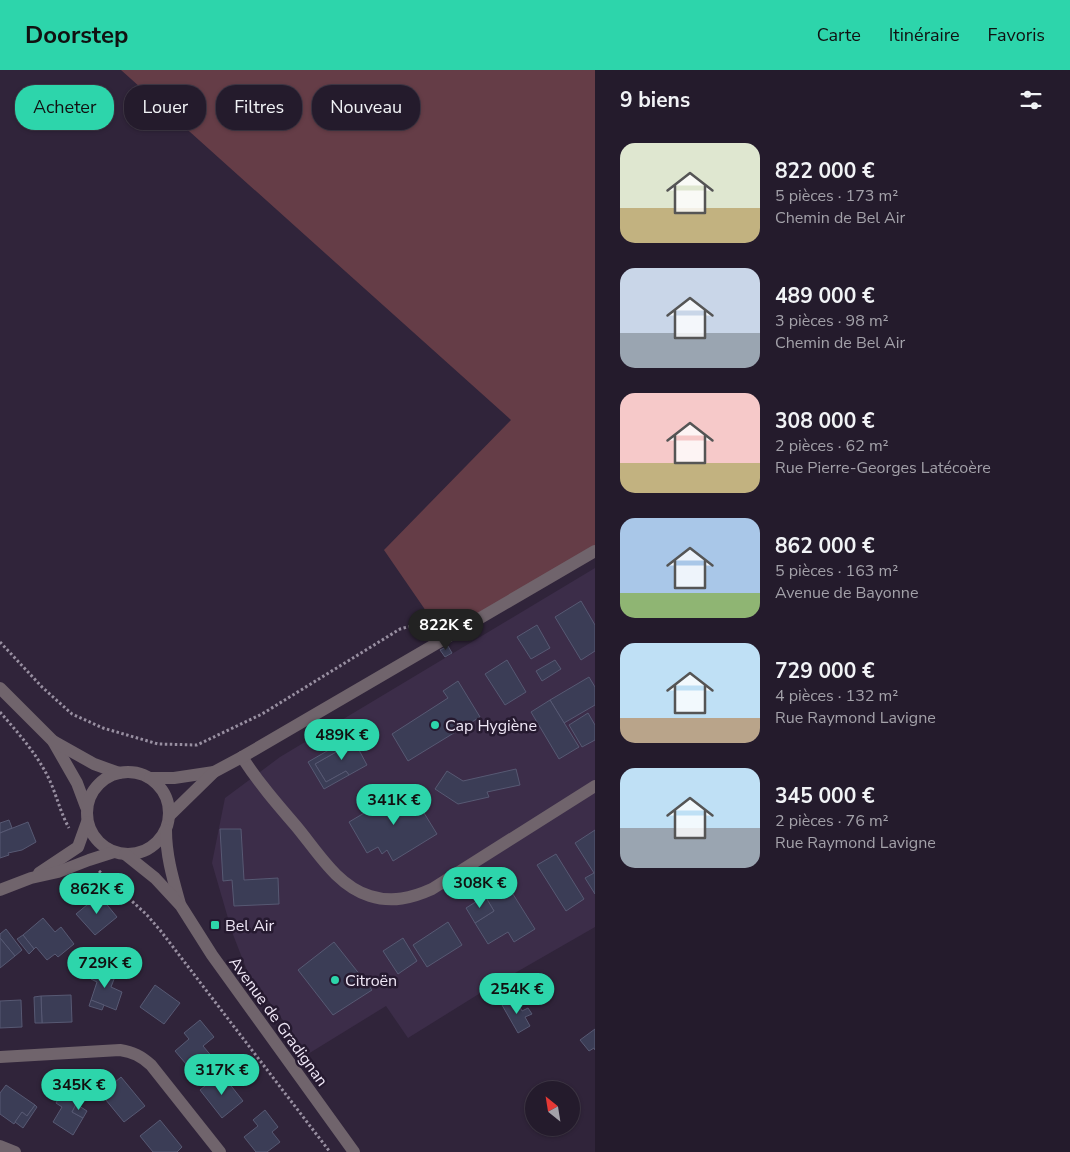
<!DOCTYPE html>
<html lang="fr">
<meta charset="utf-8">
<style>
:root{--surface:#241b2c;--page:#2c2434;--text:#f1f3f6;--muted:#a3a1a9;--line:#413948;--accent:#2dd5ab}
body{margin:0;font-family:"Nunito Sans",sans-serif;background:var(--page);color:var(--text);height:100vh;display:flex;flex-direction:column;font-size:19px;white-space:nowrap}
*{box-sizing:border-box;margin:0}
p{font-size:16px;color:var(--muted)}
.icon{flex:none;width:28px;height:28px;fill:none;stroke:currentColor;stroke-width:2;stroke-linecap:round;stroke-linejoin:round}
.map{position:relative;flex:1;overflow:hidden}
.details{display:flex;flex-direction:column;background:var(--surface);width:475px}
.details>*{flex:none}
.hud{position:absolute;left:15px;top:15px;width:475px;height:45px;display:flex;gap:10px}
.needle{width:32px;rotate:330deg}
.fabs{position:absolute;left:525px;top:1011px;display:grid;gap:10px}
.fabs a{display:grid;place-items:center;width:55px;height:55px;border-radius:50%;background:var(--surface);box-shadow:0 1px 4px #0004,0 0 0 1px var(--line);font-size:25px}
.price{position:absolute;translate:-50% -42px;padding:0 11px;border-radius:18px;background:var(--accent);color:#111;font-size:16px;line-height:32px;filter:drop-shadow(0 1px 2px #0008)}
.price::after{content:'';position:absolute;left:50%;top:30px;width:15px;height:11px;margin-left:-8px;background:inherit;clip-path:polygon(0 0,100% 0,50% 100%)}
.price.current{background:#222;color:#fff}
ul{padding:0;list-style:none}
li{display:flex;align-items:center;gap:15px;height:125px;padding:0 25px}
li span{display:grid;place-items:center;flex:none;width:140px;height:100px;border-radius:15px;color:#555}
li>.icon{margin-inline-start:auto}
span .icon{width:60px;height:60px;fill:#fffc;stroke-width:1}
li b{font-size:21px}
h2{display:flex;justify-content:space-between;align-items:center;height:60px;padding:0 25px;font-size:21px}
.chip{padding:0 18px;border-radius:20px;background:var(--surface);box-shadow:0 1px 4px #0004,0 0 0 1px var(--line);font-size:18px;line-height:45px}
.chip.current{background:var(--accent);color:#111}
header{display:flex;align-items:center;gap:30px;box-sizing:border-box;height:70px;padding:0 25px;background:var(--accent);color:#111}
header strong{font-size:24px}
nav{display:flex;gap:28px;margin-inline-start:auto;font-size:18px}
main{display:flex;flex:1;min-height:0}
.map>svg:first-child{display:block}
</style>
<header>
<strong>Doorstep</strong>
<nav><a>Carte</a><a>Itinéraire</a><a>Favoris</a></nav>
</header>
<main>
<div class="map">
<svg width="595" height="1082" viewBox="0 0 595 1082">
<rect width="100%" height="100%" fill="#30243a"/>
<polygon fill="#3c2d49" points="595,498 595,857 482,922 408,968 386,936 308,984 248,903 232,862 212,793 225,728 280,687"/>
<polygon fill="#653d47" points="121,0 595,0 595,481 480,547 437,557 384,480 511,350"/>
<g fill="#3b3d56" stroke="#575973">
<polygon points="581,531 595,555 595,581 581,590 555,547"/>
<polygon points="537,555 550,578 531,589 517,567"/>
<polygon points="448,576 452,583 445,587 440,580"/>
<polygon points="507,590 526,622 505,635 485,604"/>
<polygon points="555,590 561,599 542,611 536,601"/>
<polygon points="589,607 595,617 595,635 564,653 550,630"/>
<polygon points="458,611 480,647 408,691 392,664 448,628 443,621"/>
<polygon points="550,630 579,677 559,689 531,642"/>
<polygon points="588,643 595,655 595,670 582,677 569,655"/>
<polygon points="352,667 367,695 349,705 346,701 326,712 315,694 336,682 334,677"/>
<polygon points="334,677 336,682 315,694 326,712 346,701 349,705 324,719 308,692"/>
<polygon points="516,699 520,715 487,722 489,727 458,734 435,719 447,701 463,711"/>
<polygon points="408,717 437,764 393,791 387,780 382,784 378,777 367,783 349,752"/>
<polygon points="9,750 12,758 0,763 0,753"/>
<polygon points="28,752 36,772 22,780 8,783 9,785 0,788 0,763"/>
<polygon points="220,759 241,759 244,810 278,808 279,834 234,836 232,810 223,811"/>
<polygon points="595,760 595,824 585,808 594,803 575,773"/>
<polygon points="556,784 584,829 566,841 537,795"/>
<polygon points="506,813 535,859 514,872 508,862 488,874 475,853 494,841 485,826"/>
<polygon points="99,825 117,847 95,865 76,844"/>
<polygon points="485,826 494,841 475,853 466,838"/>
<polygon points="43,848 55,862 61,857 74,874 58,887 55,884 47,890 36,877 34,879 23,865"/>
<polygon points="448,852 462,875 427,897 413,875"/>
<polygon points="6,859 22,880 15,886 0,868 0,864"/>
<polygon points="23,865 34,879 29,884 17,869"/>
<polygon points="0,868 15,886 0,898"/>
<polygon points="403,868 417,891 398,904 383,881"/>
<polygon points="334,872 372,920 333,945 298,900"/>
<polygon points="96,896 116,904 111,917 122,922 116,940 91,930 97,912 91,909"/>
<polygon points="155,915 180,933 164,954 140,937"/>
<polygon points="71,925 72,952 42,953 41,926"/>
<polygon points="41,926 42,953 35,953 34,927"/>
<polygon points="515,928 522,941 528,938 532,944 525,947 530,956 518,963 502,935"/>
<polygon points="21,930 22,957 0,958 0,931"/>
<polygon points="91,930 104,935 102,940 89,936"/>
<polygon points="200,950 214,967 203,976 213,988 206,995 203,992 192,1001 175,981 189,969 184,963"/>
<polygon points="595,959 595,980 594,978 589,981 580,970"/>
<polygon points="64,1002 69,1007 62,1015 57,1011"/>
<polygon points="221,1003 243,1031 222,1048 200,1020"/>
<polygon points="121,1007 145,1036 124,1052 101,1024"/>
<polygon points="6,1015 35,1035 27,1046 22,1042 14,1054 0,1044 0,1023"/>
<polygon points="62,1022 78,1032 72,1042 83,1048 73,1065 53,1052 62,1037 56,1033"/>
<polygon points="76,1034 87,1041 83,1048 72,1042"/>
<polygon points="35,1035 37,1037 23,1058 15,1052 22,1042 27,1046"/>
<polygon points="265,1040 278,1057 272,1062 280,1072 267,1082 256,1082 244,1067 258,1056 253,1050"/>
<polygon points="160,1050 182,1077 177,1082 153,1082 140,1066"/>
</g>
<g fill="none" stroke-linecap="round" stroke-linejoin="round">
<g stroke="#988fa1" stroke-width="3" stroke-dasharray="2.5 2.5" stroke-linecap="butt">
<polyline points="0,572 42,617 72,644 103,658 158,674 197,675 262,644 400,559 426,552 447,550"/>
<path d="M0,642C19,664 38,685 50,711C57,727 61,744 69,758"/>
<polyline points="99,801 146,844 160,860 330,1082"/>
</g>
<g stroke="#70646c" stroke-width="12">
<path d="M242,687C258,712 277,734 296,756C317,781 337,816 370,826C392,833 412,828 432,819L595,716"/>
<path d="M0,987L120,980C133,982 141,986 151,995L220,1082"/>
<polyline points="0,1076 15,1082"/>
</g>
<g stroke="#70646c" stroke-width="12">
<polyline points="0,618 53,671 77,713 86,737"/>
<polyline points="53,671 94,694 119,703"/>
<circle cx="128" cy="743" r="41"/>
<polyline points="150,708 174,708 214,702"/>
<polyline points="169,746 214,702 242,687 595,481"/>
<path d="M166,760C166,786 173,809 180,834"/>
<polyline points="125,784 155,808 181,836 212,885 354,1082"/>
<polyline points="39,803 78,777 87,752"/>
<polyline points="0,820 31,808 58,802 89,790 114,782"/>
</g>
</g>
<g fill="#2dd5ab" stroke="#261a30" stroke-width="2">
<circle cx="435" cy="655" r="5"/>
<rect x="210" y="850" width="10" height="10" rx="2.5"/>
<circle cx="335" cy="910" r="5"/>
</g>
<g text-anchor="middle" stroke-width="5" stroke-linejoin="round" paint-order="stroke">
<g font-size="16" fill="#efe7f6" stroke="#261a30" text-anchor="start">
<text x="445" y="661">Cap Hygiène</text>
<text x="225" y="861">Bel Air</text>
<text x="345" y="916">Citroën</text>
</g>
<g font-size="16" fill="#efe7f6" stroke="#261a30">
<text transform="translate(279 951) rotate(54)" y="6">Avenue de Gradignan</text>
</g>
</g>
</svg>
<div class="fabs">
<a><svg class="needle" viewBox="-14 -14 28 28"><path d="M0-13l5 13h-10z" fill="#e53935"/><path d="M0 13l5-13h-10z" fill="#a3a1a9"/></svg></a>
</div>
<b class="price current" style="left:446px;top:581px">822K €</b>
<b class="price" style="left:342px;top:691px">489K €</b>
<b class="price" style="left:394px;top:756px">341K €</b>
<b class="price" style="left:480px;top:839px">308K €</b>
<b class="price" style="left:97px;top:845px">862K €</b>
<b class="price" style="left:105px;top:919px">729K €</b>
<b class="price" style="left:517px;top:945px">254K €</b>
<b class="price" style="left:222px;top:1026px">317K €</b>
<b class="price" style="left:79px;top:1041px">345K €</b>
<div class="hud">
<a class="chip current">Acheter</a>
<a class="chip">Louer</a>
<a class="chip">Filtres</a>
<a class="chip">Nouveau</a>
</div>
</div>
<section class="details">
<h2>9 biens<svg class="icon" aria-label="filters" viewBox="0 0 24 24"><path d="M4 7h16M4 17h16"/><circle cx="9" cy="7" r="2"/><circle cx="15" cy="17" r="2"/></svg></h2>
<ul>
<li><span style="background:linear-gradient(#dfe7d0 65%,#c2b280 0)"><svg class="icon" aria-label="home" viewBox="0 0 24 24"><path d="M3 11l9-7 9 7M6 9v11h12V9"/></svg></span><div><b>822 000 €</b><p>5 pièces · 173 m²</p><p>Chemin de Bel Air</p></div></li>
<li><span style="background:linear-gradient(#c9d6e8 65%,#9aa5b1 0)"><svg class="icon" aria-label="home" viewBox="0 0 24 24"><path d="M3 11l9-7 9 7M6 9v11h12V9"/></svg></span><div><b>489 000 €</b><p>3 pièces · 98 m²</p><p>Chemin de Bel Air</p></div></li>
<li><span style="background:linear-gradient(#f6c9c9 70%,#c2b280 0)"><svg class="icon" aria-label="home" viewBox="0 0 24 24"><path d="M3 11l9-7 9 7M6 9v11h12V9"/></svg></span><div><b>308 000 €</b><p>2 pièces · 62 m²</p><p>Rue Pierre-Georges Latécoère</p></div></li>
<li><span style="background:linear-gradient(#a9c7e8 75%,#8fb573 0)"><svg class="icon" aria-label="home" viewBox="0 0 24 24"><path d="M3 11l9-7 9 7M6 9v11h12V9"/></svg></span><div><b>862 000 €</b><p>5 pièces · 163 m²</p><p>Avenue de Bayonne</p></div></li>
<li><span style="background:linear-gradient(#bfe0f5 75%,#b9a48a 0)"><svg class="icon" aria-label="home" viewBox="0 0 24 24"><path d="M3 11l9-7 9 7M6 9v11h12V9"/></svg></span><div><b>729 000 €</b><p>4 pièces · 132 m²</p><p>Rue Raymond Lavigne</p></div></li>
<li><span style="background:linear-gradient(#bfe0f5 60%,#9aa5b1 0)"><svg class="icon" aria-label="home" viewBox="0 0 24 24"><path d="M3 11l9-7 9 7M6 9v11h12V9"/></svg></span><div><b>345 000 €</b><p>2 pièces · 76 m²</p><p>Rue Raymond Lavigne</p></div></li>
</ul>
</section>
</main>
